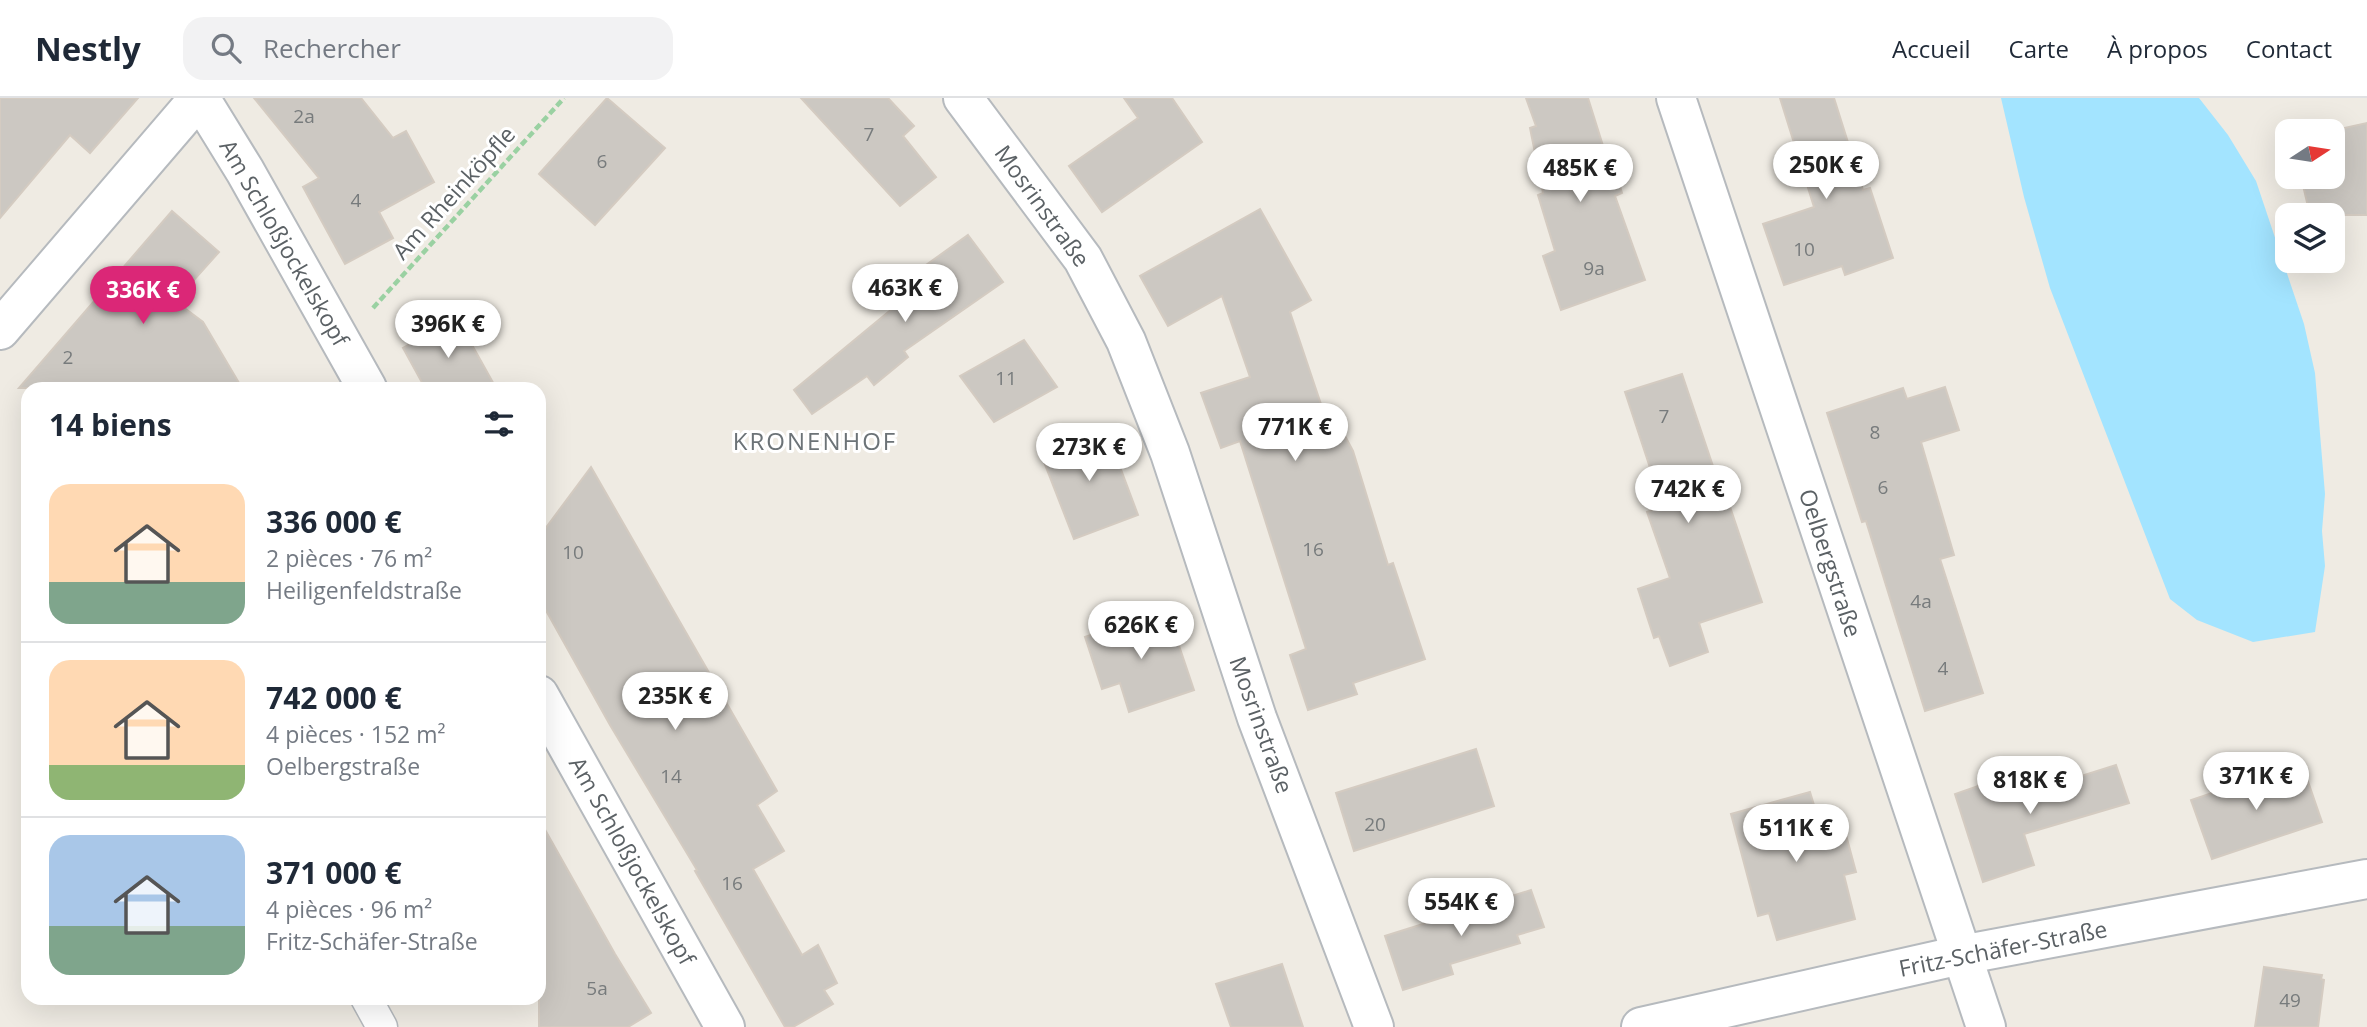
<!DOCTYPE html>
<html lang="fr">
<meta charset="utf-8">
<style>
:root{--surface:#fff;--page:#f2f2f3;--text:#1f2937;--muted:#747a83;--line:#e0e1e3;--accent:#db2777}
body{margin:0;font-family:"Open Sans",sans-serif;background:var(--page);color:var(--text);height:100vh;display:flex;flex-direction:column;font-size:26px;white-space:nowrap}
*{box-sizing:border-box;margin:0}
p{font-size:23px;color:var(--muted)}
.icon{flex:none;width:38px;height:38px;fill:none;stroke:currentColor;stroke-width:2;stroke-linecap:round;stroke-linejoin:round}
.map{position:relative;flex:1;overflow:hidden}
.drawer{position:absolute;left:21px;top:284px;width:525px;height:623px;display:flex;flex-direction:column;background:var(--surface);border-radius:21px;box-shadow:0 7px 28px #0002}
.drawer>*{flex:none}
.needle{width:46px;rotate:78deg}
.controls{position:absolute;left:2275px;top:21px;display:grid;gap:14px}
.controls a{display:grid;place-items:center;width:70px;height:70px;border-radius:14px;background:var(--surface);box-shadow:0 7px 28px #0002;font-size:35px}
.price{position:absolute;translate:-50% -60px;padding:0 16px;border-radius:24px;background:#fff;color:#222;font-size:23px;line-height:46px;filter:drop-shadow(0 2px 4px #0008)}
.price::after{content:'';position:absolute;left:50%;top:42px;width:21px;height:16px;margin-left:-10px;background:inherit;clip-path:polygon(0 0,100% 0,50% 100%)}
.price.current{background:var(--accent);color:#fff}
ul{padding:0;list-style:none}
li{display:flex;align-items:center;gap:21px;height:175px;padding:0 28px}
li+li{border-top:2px solid var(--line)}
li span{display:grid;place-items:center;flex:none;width:196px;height:140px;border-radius:21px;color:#555}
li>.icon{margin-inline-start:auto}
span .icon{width:84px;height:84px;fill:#fffc;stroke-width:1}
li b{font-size:30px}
h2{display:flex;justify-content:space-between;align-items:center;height:84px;padding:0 28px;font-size:30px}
header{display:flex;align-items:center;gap:42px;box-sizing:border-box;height:98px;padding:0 35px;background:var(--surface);border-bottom:2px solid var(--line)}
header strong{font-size:33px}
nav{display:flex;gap:38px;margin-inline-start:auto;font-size:24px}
.search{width:490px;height:63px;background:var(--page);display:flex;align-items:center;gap:18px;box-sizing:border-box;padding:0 24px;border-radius:21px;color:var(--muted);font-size:26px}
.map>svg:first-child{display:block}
</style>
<header>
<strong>Nestly</strong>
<div class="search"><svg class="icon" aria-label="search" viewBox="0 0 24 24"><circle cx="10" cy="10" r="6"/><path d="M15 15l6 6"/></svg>Rechercher</div>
<nav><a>Accueil</a><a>Carte</a><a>À propos</a><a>Contact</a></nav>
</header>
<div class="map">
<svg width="2367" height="929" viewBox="0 0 2367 929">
<rect width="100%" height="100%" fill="#efebe3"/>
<polygon fill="#a3e4ff" points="2001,0 2199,0 2228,37 2256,83 2304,226 2315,275 2325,396 2322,433 2325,468 2315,534 2253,544 2197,522 2170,501 2050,190 2024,99"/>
<g fill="#ccc8c2" stroke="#d4cbc1" stroke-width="2">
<polygon points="0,0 138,0 90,55 70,37 0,120"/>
<polygon points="254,0 361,0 393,40 406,33 434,84 379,114 393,140 345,166 303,89 319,80"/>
<polygon points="607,0 665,50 595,127 539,76"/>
<polygon points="801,0 888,0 914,28 903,38 936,79 900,108"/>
<polygon points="1124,0 1172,0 1202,44 1102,114 1069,68 1138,20"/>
<polygon points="1526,0 1588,0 1604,51 1608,50 1622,95 1615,98 1645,182 1561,212 1543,158 1555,153 1538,97 1543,95 1530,30 1536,28"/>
<polygon points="1780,0 1834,0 1863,92 1870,90 1893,160 1845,177 1842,168 1784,187 1763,126 1814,109"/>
<polygon points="2367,25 2367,117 2310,117 2301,79 2333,79 2333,33 2331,33"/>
<polygon points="1260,111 1311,202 1290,214 1328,327 1337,323 1353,353 1388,467 1393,465 1425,561 1353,585 1357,596 1308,612 1290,557 1306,551 1240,343 1221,350 1201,295 1250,279 1222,198 1168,228 1140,178"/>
<polygon points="172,113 219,154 175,203 203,224 242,290 19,290"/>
<polygon points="968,137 1003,184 904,253 908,259 874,287 867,278 812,316 794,292 927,182 919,172"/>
<polygon points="457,220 496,290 425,290 403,250"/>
<polygon points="1024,242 1057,289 994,324 960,278"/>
<polygon points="1682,276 1720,389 1723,388 1762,504 1699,525 1708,554 1670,568 1659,538 1654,540 1638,491 1670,480 1647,414 1663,409 1625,294"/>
<polygon points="1945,289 1959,332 1921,344 1954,457 1940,461 1983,595 1925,613 1866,423 1862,424 1827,315 1903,290 1907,301"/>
<polygon points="1090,333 1096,341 1108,337 1138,417 1074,441 1039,351"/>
<polygon points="591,369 777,693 757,707 784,753 753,771 802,857 818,847 837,885 824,892 833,906 793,929 785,929 695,773 697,772 610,627 539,500 539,439"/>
<polygon points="1167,512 1194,592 1129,614 1120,585 1102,591 1085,539"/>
<polygon points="1476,651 1494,708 1354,753 1336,695"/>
<polygon points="2116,667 2129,705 2024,736 2034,767 1983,784 1955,696 1998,681 2005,702"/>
<polygon points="2303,669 2322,724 2212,761 2191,702 2271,675 2272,680"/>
<polygon points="1810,694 1817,717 1839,711 1856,774 1844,777 1855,821 1777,842 1769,815 1758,818 1731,716"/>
<polygon points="539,721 615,856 651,915 628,929 539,929"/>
<polygon points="1531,792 1544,829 1517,837 1520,845 1450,866 1453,876 1403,892 1385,838"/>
<polygon points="1282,866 1303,929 1231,929 1216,886"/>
<polygon points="2264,869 2322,877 2321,881 2324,882 2318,929 2255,929"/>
</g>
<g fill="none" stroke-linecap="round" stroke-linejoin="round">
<defs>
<polyline id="lane" points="366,900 382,929"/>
<g id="street">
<polyline points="200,0 245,73 367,290"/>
<polyline points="963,0 1083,161 1126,243 1170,355 1257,620 1374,929"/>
<polyline points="1676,0 1986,929"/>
<polyline points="0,232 199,0"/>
<polyline points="539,597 725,929"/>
<polyline points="1641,929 1961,857 2367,781"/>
</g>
</defs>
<use href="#lane" stroke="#b6babe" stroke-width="33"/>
<use href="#street" stroke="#b6babe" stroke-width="42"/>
<polyline stroke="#9ad1a2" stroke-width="4.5" stroke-dasharray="7 3.5" stroke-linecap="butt" points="373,210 564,0"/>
<use href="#lane" stroke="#fff" stroke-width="30"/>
<use href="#street" stroke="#fff" stroke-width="38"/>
</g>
<g text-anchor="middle" stroke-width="6" stroke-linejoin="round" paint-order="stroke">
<g font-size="19" fill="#777b7c">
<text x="304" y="25">2a</text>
<text x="869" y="43">7</text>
<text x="602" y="70">6</text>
<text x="356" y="109">4</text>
<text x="1804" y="158">10</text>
<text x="1594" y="177">9a</text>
<text x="68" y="266">2</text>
<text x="1006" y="287">11</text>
<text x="1664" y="325">7</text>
<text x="1875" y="341">8</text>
<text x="1883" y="396">6</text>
<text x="1313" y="458">16</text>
<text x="573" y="461">10</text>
<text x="1921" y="510">4a</text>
<text x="1943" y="577">4</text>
<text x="671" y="685">14</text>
<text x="1375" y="733">20</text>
<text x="732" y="792">16</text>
<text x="597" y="897">5a</text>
<text x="2290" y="909">49</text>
</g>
<g font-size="23" fill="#5b6165" stroke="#fff">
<text transform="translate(454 95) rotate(-48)" y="8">Am Rheinköpfle</text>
<text transform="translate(1042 108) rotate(54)" y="8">Mosrinstraße</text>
<text transform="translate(284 145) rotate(60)" y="8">Am Schloßjockelskopf</text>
<text transform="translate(1830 465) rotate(72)" y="8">Oelbergstraße</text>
<text transform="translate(1261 627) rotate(70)" y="8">Mosrinstraße</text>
<text transform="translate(632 763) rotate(61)" y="8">Am Schloßjockelskopf</text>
<text transform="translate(2003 851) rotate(-11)" y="8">Fritz-Schäfer-Straße</text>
</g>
<g font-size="24" letter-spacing="2" fill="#6c7377" stroke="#fff">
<text x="815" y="352">KRONENHOF</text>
</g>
</g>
</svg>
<div class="controls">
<a><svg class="needle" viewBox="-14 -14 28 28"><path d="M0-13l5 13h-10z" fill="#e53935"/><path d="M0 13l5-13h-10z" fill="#747a83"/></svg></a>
<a><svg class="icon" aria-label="layers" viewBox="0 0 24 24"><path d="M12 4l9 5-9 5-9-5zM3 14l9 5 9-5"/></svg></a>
</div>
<b class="price" style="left:1826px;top:103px">250K €</b>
<b class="price" style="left:1580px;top:106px">485K €</b>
<b class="price" style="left:905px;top:226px">463K €</b>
<b class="price current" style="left:143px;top:228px">336K €</b>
<b class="price" style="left:448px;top:262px">396K €</b>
<b class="price" style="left:1295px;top:365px">771K €</b>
<b class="price" style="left:1089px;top:385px">273K €</b>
<b class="price" style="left:1688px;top:427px">742K €</b>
<b class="price" style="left:1141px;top:563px">626K €</b>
<b class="price" style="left:675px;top:634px">235K €</b>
<b class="price" style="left:2256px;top:714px">371K €</b>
<b class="price" style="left:2030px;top:718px">818K €</b>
<b class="price" style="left:1796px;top:766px">511K €</b>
<b class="price" style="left:1461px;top:840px">554K €</b>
<section class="drawer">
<h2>14 biens<svg class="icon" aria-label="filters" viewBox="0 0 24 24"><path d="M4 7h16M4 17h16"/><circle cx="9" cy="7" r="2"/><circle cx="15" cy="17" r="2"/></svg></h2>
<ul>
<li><span style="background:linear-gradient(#ffd9b3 70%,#7fa58c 0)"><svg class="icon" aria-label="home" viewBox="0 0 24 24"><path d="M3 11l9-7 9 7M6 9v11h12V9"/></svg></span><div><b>336 000 €</b><p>2 pièces · 76 m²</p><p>Heiligenfeldstraße</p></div></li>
<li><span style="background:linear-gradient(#ffd9b3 75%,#8fb573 0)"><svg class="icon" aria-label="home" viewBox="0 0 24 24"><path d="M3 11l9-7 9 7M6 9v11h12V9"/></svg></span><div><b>742 000 €</b><p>4 pièces · 152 m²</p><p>Oelbergstraße</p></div></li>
<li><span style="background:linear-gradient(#a9c7e8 65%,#7fa58c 0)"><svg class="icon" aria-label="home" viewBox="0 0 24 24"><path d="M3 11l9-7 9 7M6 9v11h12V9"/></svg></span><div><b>371 000 €</b><p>4 pièces · 96 m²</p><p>Fritz-Schäfer-Straße</p></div></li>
</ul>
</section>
</div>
